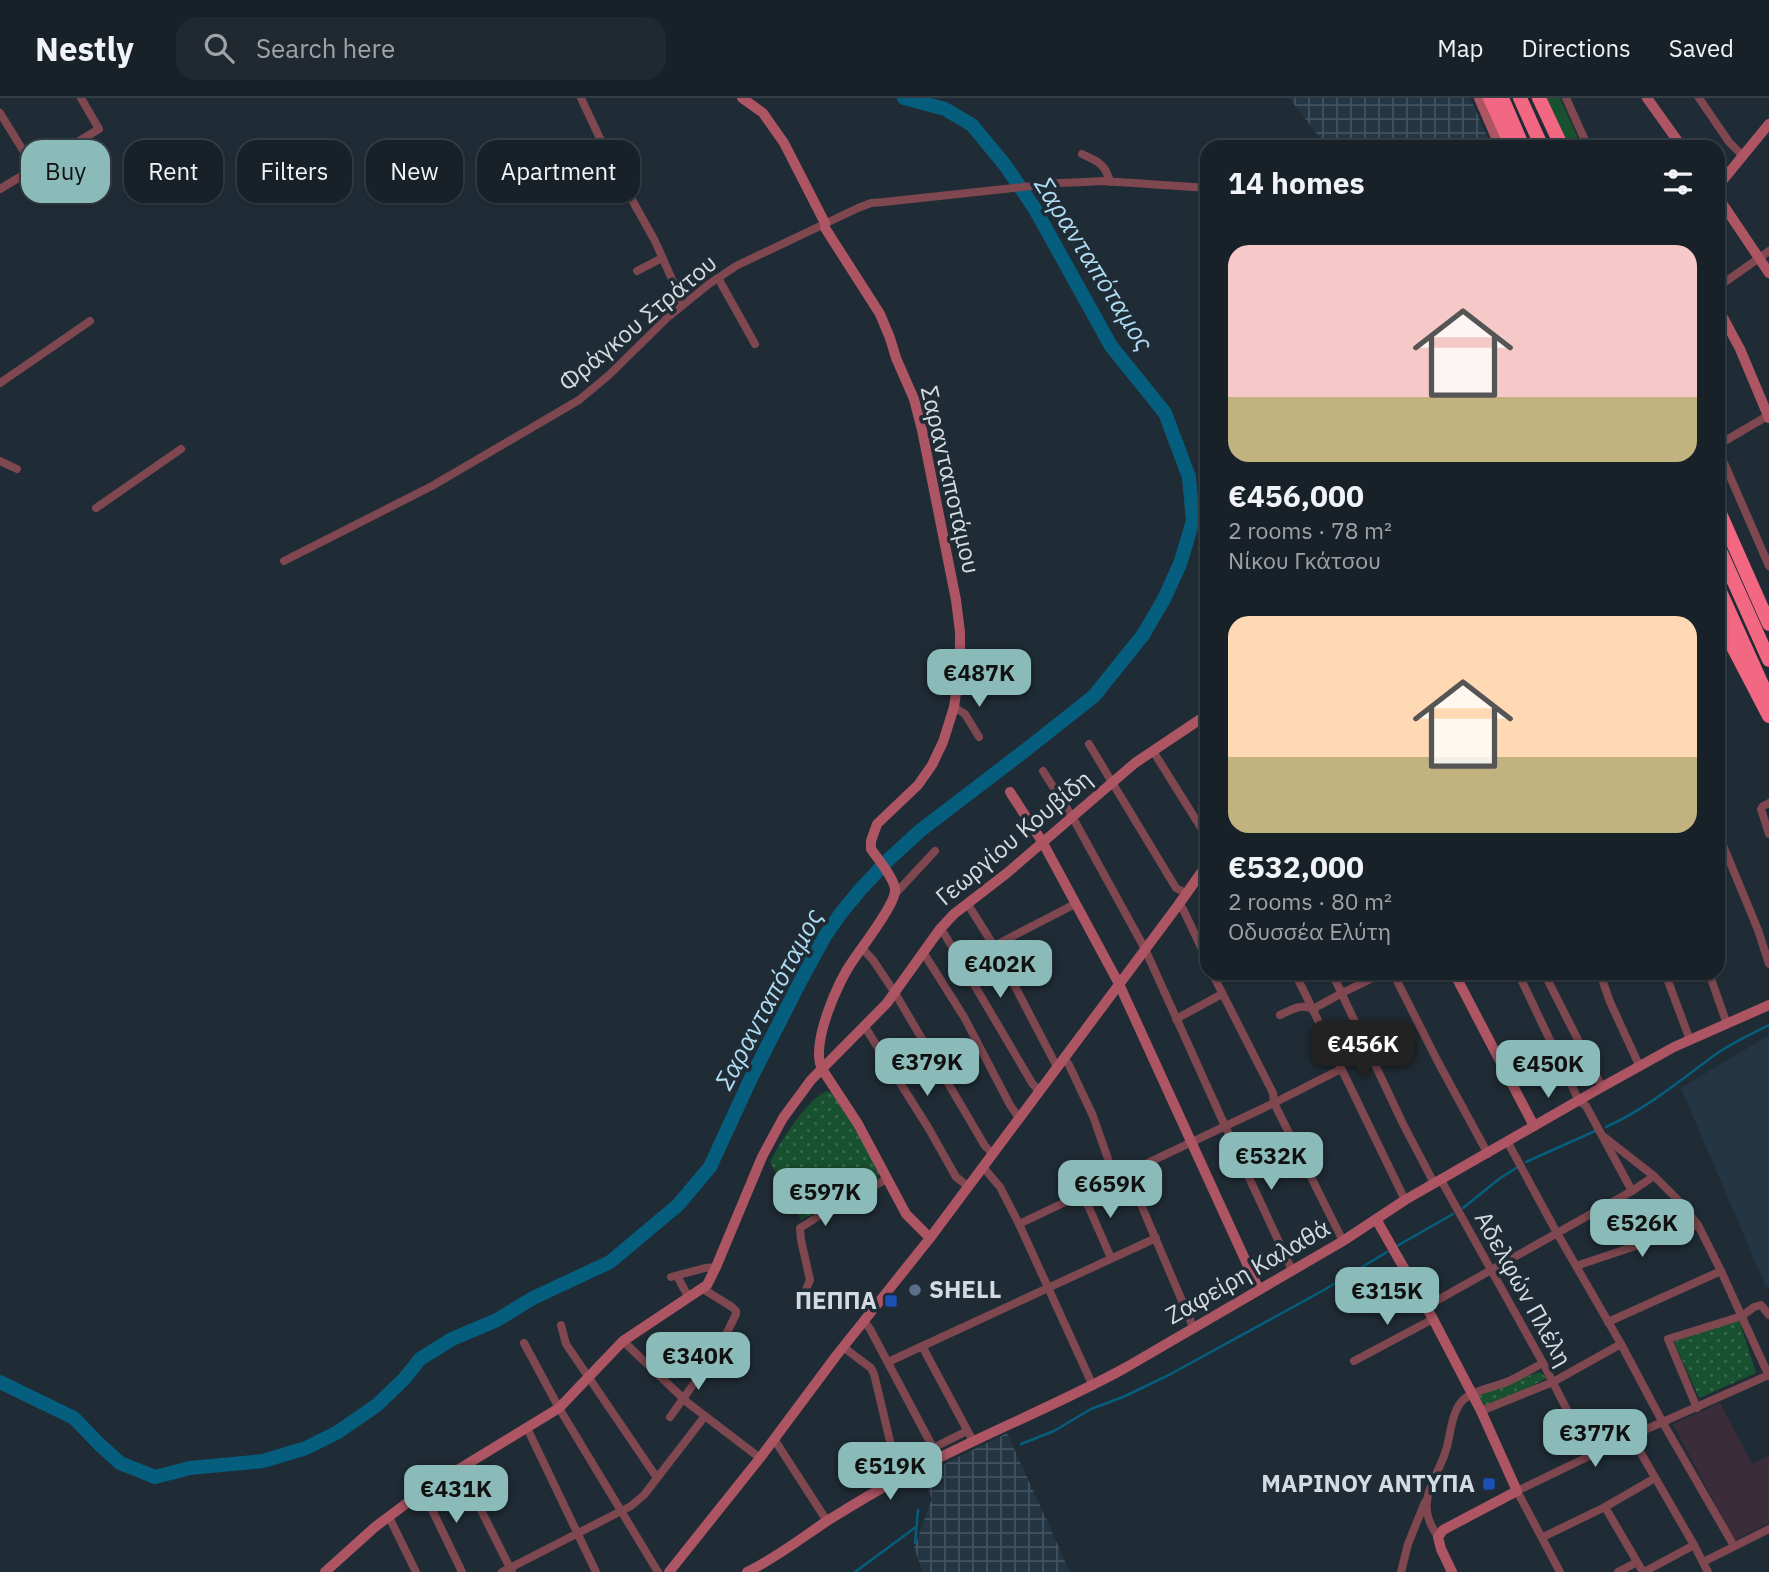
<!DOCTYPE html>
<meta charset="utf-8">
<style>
:root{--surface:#182128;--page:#212930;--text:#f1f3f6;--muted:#9fa3a8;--line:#363e45;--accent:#8bbbb9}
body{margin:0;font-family:"IBM Plex Sans",sans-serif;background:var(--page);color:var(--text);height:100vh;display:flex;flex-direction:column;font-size:26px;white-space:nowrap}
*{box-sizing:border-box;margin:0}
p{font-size:23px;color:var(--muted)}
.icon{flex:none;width:38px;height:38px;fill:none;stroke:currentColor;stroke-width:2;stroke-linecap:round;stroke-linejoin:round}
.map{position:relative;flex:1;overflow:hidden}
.details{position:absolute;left:1200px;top:42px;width:525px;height:840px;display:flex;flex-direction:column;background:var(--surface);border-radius:21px;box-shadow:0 2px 5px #0004,0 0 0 2px var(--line)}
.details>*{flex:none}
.guide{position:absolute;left:21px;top:42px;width:665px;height:63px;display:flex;gap:14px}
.price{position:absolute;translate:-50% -60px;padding:0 16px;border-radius:14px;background:var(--accent);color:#111;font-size:23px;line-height:46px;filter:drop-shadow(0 2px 4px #0008)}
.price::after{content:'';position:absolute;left:50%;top:42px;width:21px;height:16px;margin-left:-10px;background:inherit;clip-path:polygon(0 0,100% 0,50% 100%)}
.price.current{background:#222;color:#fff}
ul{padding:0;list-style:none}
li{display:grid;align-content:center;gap:14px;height:371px;padding:0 28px}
li span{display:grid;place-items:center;height:217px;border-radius:21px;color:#555}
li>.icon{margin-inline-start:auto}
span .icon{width:126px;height:126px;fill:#fffc;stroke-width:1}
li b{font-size:30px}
h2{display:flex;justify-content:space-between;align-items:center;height:84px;padding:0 28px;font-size:30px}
.chip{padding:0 24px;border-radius:21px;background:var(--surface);box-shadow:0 2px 5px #0004,0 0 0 2px var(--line);font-size:24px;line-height:63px}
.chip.current{background:var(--accent);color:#111}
header{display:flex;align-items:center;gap:42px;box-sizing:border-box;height:98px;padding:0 35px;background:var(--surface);border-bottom:2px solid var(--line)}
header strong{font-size:33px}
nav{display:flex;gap:38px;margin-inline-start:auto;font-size:24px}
.search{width:490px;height:63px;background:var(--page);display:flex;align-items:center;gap:18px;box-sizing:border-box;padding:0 24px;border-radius:21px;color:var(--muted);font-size:26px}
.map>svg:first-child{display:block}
</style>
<header>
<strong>Nestly</strong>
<div class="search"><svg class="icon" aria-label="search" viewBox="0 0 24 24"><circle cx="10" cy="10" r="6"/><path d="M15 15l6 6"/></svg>Search here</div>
<nav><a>Map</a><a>Directions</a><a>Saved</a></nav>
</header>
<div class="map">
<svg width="1769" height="1474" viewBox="0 0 1769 1474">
<defs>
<pattern id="industrial-grid" width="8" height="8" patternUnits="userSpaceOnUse" patternTransform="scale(1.75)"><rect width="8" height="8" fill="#243644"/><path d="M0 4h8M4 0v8" fill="none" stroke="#43525f"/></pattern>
<pattern id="park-dots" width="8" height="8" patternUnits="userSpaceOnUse" patternTransform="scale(1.75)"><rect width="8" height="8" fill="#18512f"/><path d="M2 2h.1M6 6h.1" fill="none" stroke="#39694d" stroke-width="1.8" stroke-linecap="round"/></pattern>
</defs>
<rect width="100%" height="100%" fill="#202c35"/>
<polygon fill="#243644" points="1769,937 1769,1188 1766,1189 1681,990"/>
<g fill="url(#industrial-grid)">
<polygon points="1289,0 1470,0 1492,49 1327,49"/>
<polygon points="1007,1335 1070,1474 923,1474 914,1450 932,1401 922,1377"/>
</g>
<polygon fill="#3a2c39" points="1720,1305 1752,1366 1769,1358 1769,1425 1734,1442 1673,1326"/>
<polygon fill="#18512f" points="1544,0 1560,0 1582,49 1565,49"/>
<g fill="url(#park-dots)">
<path d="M827,993L836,997L879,1074L876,1083L801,1122L770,1064C780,1044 807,1001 827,993Z"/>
<polygon points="1739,1222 1756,1275 1699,1300 1674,1244 1704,1230"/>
<polygon points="1540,1274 1547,1280 1485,1312 1476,1295"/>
</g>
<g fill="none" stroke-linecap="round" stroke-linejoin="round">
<g stroke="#055e7e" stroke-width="2.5">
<path d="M1606,1029C1646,1011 1681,982 1716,956C1732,945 1751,936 1769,927"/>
<polyline points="1526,1064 1595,1033"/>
<polyline points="1463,1110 1499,1081 1516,1070"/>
<polyline points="1397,1148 1453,1116"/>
<polyline points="1021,1346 1054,1333 1091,1311 1123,1299 1167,1278 1324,1192 1387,1154"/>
<polyline points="915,1445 918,1412"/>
<polyline points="855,1474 916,1429"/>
</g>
<polyline stroke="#055e7e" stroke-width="14" points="0,1284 74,1320 99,1346 120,1365 155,1379 190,1370 263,1363 306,1350 338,1334 377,1307 404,1281 420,1261 452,1241 497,1222 533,1200 610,1164 678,1107 710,1069 751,980 801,882 825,838 841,815 860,792 887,763 921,732 1027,651 1094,598 1143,537 1164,501 1180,466 1193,423 1189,379 1165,315 1111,248 1035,111 1005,67 972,27 945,11 904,0"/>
<g stroke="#7f4750" stroke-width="8">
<polyline points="581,0 612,66 655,143 683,206"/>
<polyline points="1566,0 1588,49"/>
<polyline points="1699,0 1729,44 1743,58"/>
<polyline points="0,15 34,70"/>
<path d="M1082,56C1098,64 1105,65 1110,84"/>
<polyline points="586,79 612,66"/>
<polyline points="0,91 99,31 81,0"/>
<polyline points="637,173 662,160"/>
<polyline points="718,180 755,246"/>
<polyline points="1718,189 1769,153"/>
<polyline points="0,285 90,223"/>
<polyline points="1718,347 1769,317"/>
<polyline points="1718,351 1769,468"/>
<polyline points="0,363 17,371"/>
<polyline points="96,410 181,351"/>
<polyline points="284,463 432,388 579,302 609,277 667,220 709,186 736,168 858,110 871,105 884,104 1060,85 1085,84 1103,83 1208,90"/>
<polyline points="954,609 965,616 979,639"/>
<polyline points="1089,646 1176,790 1186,795"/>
<polyline points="1153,653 1208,741"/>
<polyline points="1043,673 1073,720 1145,851 1225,1028 1292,1172"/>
<polyline points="1769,705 1763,708 1761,711 1769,736"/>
<polyline points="1718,735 1758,832 1769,866"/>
<polyline points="1718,766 1729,763"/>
<polyline points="895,796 935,753"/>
<polyline points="967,805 994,848 1057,969"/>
<polyline points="1179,806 1183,811 1208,864"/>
<polyline points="940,831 945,837 1032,985 1039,993"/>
<polyline points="994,848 1075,806"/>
<polyline points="862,850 873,862 895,895 985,1048 993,1056"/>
<polyline points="923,854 964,919 1010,1007 1019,1020"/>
<polyline points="1212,875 1273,995 1274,1005 1343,1143"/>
<polyline points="1295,875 1405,1102"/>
<polyline points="1332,875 1403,1026 1434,1085"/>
<polyline points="1393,875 1438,964 1488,1056"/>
<polyline points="1518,875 1579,1003 1586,1008 1632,1093"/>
<polyline points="1544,875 1602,989"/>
<polyline points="1600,875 1610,904 1640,969"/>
<polyline points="1665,875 1690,942"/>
<polyline points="1709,875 1727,926"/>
<path d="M1280,917C1291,912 1301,905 1313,911L1342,895L1383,875"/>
<polyline points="1176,921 1222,896"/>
<polyline points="865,929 929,1031 956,1079 969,1089"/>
<polyline points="1064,960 1069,967 1093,1018 1115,1081"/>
<polyline points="1604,1039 1654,1078 1677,1101 1698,1127 1721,1173 1769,1278"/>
<polyline points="1507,1043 1557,1135 1621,1246 1663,1325 1734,1448"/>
<polyline points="983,1069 1000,1089 1019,1126 1093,1288"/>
<polyline points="1128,1076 1194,1231"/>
<polyline points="1441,1082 1543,1265 1590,1357"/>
<polyline points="1083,1096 1111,1160"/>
<polyline points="1019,1126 1274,1005 1341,971"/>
<polyline points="1576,1168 1698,1127"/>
<polyline points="677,1178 689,1200"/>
<polyline points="671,1179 705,1170 716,1169"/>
<polyline points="805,1194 810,1182 801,1142 800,1130 822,1116 887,1081"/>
<polyline points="1427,1208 1632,1093 1654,1078"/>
<polyline points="864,1223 870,1231 938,1359"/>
<polyline points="1608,1224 1721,1173"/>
<polyline points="561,1227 566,1246 657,1380"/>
<polyline points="623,1243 688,1305 760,1360"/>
<polyline points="524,1245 559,1310 658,1474"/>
<polyline points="922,1248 973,1343"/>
<polyline points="843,1249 871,1270 874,1276 899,1381"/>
<polyline points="1354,1263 1433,1221"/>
<polyline points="888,1264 1156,1140"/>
<polyline points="1697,1310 1668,1241 1742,1218 1754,1209 1761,1207 1769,1217"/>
<polyline points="1481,1313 1553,1284 1621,1246"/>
<polyline points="670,1319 720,1249 736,1216 736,1213 732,1209 703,1191"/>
<polyline points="527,1330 596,1474"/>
<polyline points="1631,1338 1694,1447 1708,1474"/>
<polyline points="774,1341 827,1423"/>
<polyline points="933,1350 967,1333"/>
<polyline points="460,1370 512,1474"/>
<polyline points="423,1393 462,1474"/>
<polyline points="1605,1409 1643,1474"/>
<polyline points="389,1419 416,1474"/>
<path d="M1438,1439C1431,1428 1425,1417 1427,1403C1428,1388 1442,1367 1446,1352C1451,1336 1451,1313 1464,1301C1474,1292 1496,1289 1509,1283C1521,1277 1532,1271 1543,1265"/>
<polyline points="1543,1439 1605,1409 1655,1380"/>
<polyline points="1703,1464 1769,1431"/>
<polyline points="502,1474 631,1408 644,1397 705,1318"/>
<polyline points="1401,1474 1408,1446 1425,1404"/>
<polyline points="1560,1474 1517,1393 1631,1338 1769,1277"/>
<polyline points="1618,1474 1637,1464"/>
<polyline points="1644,1474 1694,1447"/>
</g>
<g stroke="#ae5564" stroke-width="10">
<path d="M742,0L763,15L784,45L825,125V130L880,216L890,240L896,260L914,301L922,332L956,502L960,534V568L954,609L943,644L932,667L918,687L877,726L871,743V751C877,760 896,782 895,793C895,806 863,848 854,861C838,883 810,946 822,971L858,1026L906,1116L930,1140"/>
<polyline points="1479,0 1500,49"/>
<polyline points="1647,0 1682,49"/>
<polyline points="1718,88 1769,26"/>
<polyline points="1718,99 1769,175"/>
<polyline points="1718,210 1740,251 1769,320"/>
<polyline points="1010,694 1043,745 1119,886 1259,1192"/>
<polyline points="1454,875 1534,1028"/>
<polyline points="1376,1121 1433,1221 1481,1313 1517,1393 1443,1432 1438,1439 1441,1451 1452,1474"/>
<polyline points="325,1474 375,1429 423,1393 559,1310 623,1243 707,1187 716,1169 762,1059 783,1020 811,982 887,905 940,831 954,816 1007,775 1135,665 1208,616"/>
<polyline points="669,1474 760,1360 836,1258 930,1140 1179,806 1208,765"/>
<path d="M747,1474C776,1460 800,1441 827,1423C851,1408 876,1393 900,1380C973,1340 1052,1310 1125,1270L1343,1143L1405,1102L1602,989L1674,949L1769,907"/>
</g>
<g stroke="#f26781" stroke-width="14">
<polyline points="1490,0 1512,49"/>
<polyline points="1502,0 1523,49"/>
<polyline points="1520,0 1542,49"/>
<polyline points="1539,0 1562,49"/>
<polyline points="1718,411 1769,526"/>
<polyline points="1718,448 1769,562"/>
<polyline points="1718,489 1769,602"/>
<polyline points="1718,520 1769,618"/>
</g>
</g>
<circle fill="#5c6f8a" stroke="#202c35" stroke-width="2.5" cx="915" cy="1192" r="7"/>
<g fill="#1a4fb4" stroke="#202c35" stroke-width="2.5">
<rect x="884" y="1196" width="14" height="14" rx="3.5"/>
<rect x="1482" y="1379" width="14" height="14" rx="3.5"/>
</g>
<g text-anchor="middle" stroke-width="7" stroke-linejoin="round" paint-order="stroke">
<g font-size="24" fill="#d3dbe1" stroke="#202c35">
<text transform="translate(638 225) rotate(-40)" y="8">Φράγκου Στράτου</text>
<text transform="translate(950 382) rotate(77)" y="8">Σαρανταποτάμου</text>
<text transform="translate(1014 740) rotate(-40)" y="8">Γεωργίου Κουβίδη</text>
<text transform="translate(1248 1174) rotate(-30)" y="8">Ζαφείρη Καλαθά</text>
<text transform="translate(1523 1191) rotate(61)" y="8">Αδελφών Πλέλη</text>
</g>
<g font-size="24" font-weight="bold" fill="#d3dbe1" stroke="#202c35" text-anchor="end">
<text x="929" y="1200" text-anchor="start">SHELL</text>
<text x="877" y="1211">ΠΕΠΠΑ</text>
<text x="1475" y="1394">ΜΑΡΙΝΟΥ ΑΝΤΥΠΑ</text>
</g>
<g font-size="26" font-style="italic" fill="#aedbf2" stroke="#202c35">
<text transform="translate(1094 166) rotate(58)" y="9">Σαρανταπόταμος</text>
<text transform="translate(769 901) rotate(-62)" y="9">Σαρανταπόταμος</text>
</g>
</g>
</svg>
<b class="price" style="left:979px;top:611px">€487K</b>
<b class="price" style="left:1000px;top:902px">€402K</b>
<b class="price current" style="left:1363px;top:982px">€456K</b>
<b class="price" style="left:927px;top:1000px">€379K</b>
<b class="price" style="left:1548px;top:1002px">€450K</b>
<b class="price" style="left:1271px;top:1094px">€532K</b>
<b class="price" style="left:1110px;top:1122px">€659K</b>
<b class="price" style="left:825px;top:1130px">€597K</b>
<b class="price" style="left:1642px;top:1161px">€526K</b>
<b class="price" style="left:1387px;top:1229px">€315K</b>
<b class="price" style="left:698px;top:1294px">€340K</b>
<b class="price" style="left:1595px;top:1371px">€377K</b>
<b class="price" style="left:890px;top:1404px">€519K</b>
<b class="price" style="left:456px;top:1427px">€431K</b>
<div class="guide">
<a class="chip current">Buy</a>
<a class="chip">Rent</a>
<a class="chip">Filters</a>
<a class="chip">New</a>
<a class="chip">Apartment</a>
</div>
<section class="details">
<h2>14 homes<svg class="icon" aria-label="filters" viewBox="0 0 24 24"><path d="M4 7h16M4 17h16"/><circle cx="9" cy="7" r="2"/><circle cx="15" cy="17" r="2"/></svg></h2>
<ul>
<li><span style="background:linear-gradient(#f6c9c9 70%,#c2b280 0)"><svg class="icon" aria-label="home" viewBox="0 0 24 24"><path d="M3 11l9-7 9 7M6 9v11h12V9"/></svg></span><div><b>€456,000</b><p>2 rooms · 78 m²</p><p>Νίκου Γκάτσου</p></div></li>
<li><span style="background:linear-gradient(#ffd9b3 65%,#c2b280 0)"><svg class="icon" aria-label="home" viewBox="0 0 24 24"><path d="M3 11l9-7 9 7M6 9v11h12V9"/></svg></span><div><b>€532,000</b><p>2 rooms · 80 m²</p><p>Οδυσσέα Ελύτη</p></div></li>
</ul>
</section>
</div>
